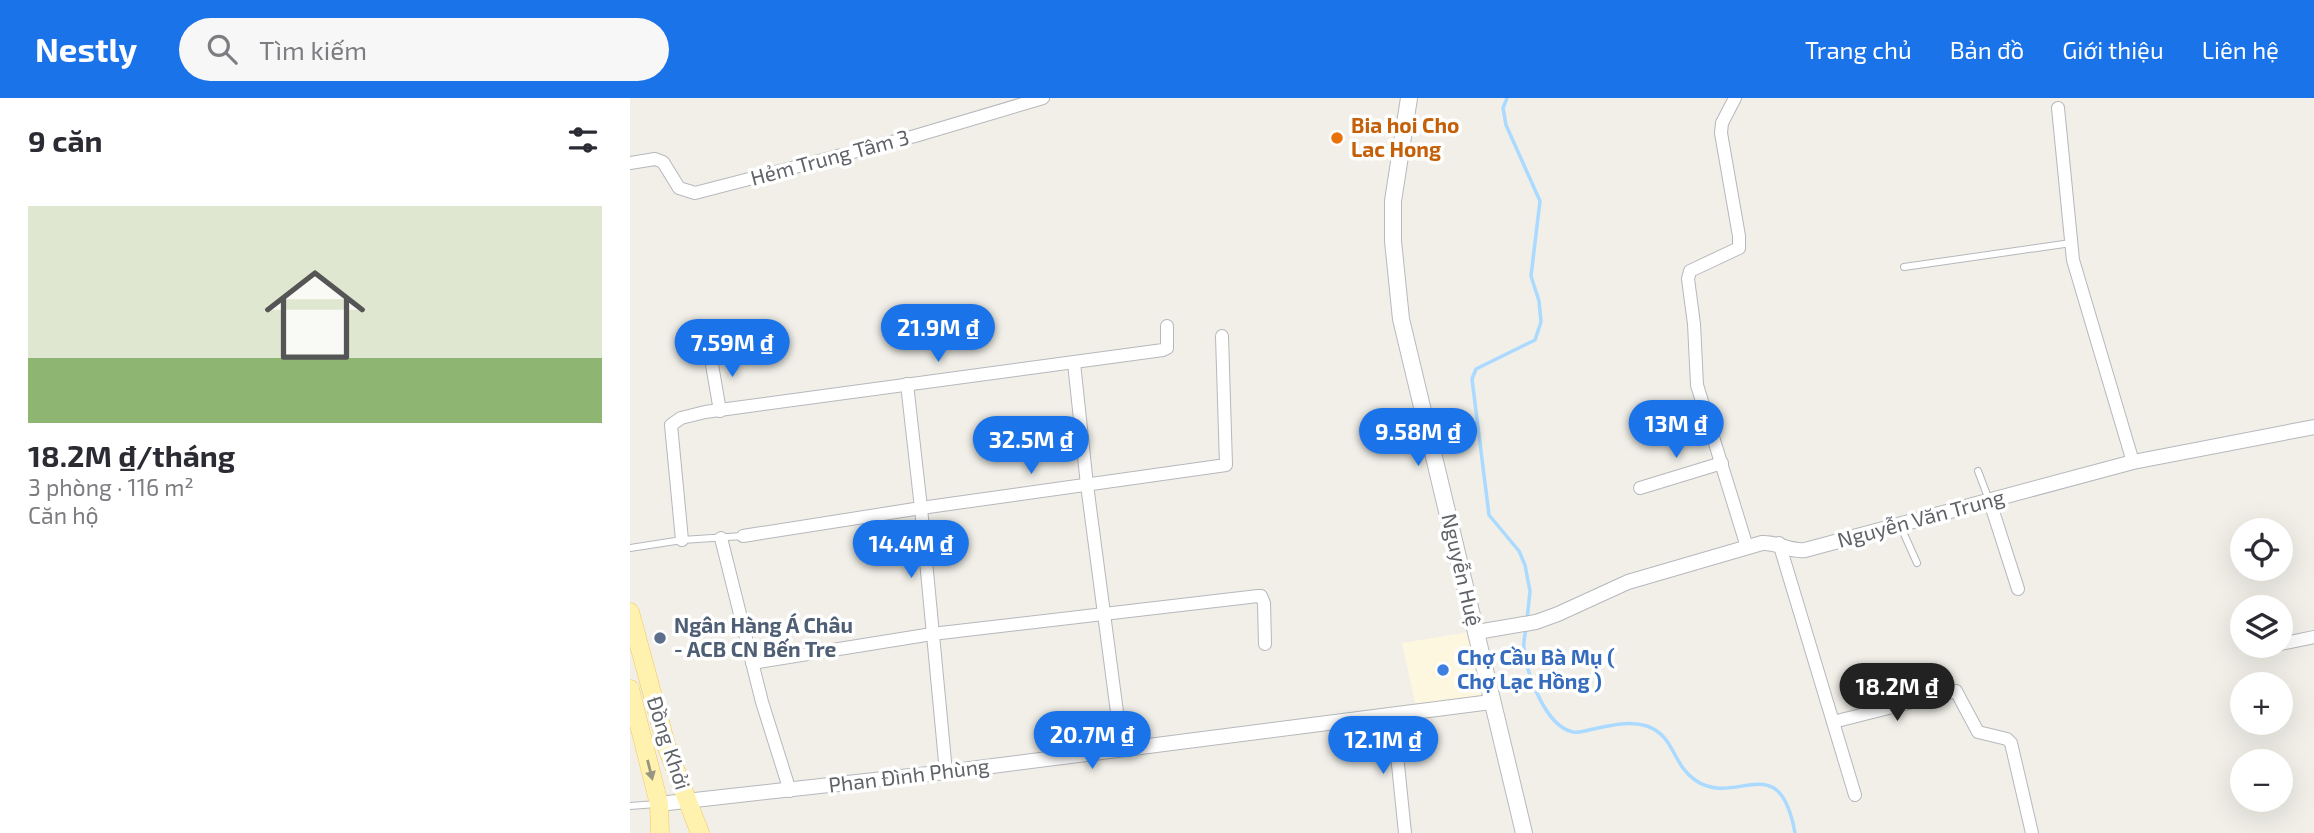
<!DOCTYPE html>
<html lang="vi">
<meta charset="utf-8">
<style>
:root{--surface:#fff;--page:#f7f7f7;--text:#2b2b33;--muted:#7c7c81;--accent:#1a73e8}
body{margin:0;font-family:"Exo 2",sans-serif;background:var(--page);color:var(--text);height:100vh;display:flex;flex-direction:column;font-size:26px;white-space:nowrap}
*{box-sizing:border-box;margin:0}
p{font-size:23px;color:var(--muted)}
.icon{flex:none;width:38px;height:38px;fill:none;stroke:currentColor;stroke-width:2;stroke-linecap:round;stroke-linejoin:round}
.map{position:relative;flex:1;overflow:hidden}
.details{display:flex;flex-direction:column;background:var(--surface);width:630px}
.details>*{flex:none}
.fabs{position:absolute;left:1600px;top:420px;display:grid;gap:14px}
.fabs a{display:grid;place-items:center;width:63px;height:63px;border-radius:50%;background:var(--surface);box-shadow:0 7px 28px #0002;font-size:35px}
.price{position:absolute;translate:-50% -60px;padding:0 16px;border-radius:24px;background:var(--accent);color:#fff;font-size:23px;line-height:46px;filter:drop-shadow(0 2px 4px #0008)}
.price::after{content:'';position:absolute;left:50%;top:42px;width:21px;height:16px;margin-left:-10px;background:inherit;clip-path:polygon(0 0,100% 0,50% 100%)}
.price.active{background:#222;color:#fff}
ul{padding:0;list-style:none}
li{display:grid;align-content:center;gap:14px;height:371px;padding:0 28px}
li span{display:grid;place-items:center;height:217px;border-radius:0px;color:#555}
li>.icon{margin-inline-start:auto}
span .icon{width:126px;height:126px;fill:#fffc;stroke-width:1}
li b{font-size:30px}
h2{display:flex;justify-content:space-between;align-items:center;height:84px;padding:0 28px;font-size:30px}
header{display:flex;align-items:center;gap:42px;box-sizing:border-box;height:98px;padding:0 35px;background:var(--accent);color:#fff}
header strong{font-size:33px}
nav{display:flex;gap:38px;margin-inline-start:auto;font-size:24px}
.search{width:490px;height:63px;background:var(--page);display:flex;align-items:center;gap:18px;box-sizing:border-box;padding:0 24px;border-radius:38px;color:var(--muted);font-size:26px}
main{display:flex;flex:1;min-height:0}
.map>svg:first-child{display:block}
</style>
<header>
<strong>Nestly</strong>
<div class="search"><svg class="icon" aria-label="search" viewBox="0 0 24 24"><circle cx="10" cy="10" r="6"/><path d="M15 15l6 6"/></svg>Tìm kiếm</div>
<nav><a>Trang chủ</a><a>Bản đồ</a><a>Giới thiệu</a><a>Liên hệ</a></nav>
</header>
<main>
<section class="details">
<h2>9 căn<svg class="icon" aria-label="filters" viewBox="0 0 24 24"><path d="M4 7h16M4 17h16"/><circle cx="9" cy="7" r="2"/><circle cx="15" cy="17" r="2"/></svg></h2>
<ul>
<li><span style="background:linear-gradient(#dfe7d0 70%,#8fb573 0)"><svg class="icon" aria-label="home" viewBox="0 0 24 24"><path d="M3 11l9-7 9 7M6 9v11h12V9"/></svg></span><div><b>18.2M ₫/tháng</b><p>3 phòng · 116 m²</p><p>Căn hộ</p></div></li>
</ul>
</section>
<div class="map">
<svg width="1684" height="735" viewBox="0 0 1684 735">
<rect width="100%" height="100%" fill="#f1efe8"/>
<polygon fill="#fef7e0" points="839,534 854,600 786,609 772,545"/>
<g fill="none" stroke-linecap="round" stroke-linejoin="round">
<g stroke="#aadaff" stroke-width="3.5">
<polyline points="877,0 873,10 876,27 910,103 901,178 909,203 911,224 905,242 846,271 842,281 859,417 889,453 895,467 900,493 897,522"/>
<path d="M896,530C895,537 893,545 894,551C897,576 915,628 943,634C947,635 955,633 959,632C977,628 998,622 1017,628C1045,638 1042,666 1065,682C1106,711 1149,647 1165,735"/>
</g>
<defs>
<g id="service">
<polyline points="1274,169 1441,145"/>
<polyline points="1348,373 1359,402"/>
<polyline points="1270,427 1287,465"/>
<polyline points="0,450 52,442 113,438"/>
<polyline points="0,708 26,706"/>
</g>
<g id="minor">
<polyline points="1105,0 1092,25 1091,35 1109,138 1109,150 1060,173 1058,181 1064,226 1067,287 1117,449"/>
<polyline points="1428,10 1443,162 1503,364"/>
<polyline points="0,65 25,61 33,64 49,90 65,95 285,38 413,0"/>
<polyline points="80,255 90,313"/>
<polyline points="444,265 457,387 492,652"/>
<polyline points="277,286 291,410 316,674"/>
<polyline points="1010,390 1092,365"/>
<polyline points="1360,404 1388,491"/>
<polyline points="113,438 291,410 596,367 592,238"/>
<polyline points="91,440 132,604 160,693"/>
<polyline points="52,442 41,327 51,320 75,314 533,252 537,250 537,228"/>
<polyline points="1149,445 1225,697"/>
<polyline points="1650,546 1684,539"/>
<polyline points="122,565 302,536 628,498 631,498 634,505 635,546"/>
<polyline points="763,618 775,735"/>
<polyline points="1203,624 1326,593 1348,634 1377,641 1381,645 1402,735"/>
</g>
<g id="tertiary">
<path d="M847,534L906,524L928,516L998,484L1132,445C1148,444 1160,454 1175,452L1503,364L1684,329"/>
<polyline points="29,706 316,674 861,604"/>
</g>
<polyline id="secondary" points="779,0 763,103 763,143 771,221 894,735"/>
<g id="primary">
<polyline points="0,514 37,650 70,735"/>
<polyline points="0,591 29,706 30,735"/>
</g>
</defs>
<use href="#service" stroke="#b5b8bc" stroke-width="8"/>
<use href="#minor" stroke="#b5b8bc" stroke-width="14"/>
<use href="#tertiary" stroke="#b5b8bc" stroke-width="16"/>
<use href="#secondary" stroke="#b6babf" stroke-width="18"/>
<use href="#primary" stroke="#f2c960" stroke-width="19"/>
<use href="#service" stroke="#fff" stroke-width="6"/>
<use href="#minor" stroke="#fff" stroke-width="12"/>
<use href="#tertiary" stroke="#fff" stroke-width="14"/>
<use href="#secondary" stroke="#fff" stroke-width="16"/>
<use href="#primary" stroke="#fff2af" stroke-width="18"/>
</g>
<defs><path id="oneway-solid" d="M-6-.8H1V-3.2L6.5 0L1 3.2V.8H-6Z" transform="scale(1.75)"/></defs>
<use fill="#979581" href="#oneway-solid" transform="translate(20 672) rotate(76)"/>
<circle fill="#e8710a" stroke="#fff" stroke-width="2.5" cx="707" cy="40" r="7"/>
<circle fill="#5c6f8a" stroke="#fff" stroke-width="2.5" cx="30" cy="540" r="7"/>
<circle fill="#3f7fe0" stroke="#fff" stroke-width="2.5" cx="813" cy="572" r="7"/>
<g text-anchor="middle" stroke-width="7" stroke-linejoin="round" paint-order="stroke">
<g font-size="21" font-weight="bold" fill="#c56008" stroke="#fff" text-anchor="start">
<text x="721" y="35">Bia hoi Cho<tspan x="721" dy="24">Lac Hong</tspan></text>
</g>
<g font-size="21" fill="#5f6368" stroke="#fff">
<text transform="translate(200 60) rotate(-15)" y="7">Hẻm Trung Tâm 3</text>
<text transform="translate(1291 421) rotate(-15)" y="7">Nguyễn Văn Trung</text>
<text transform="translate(831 472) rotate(77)" y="7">Nguyễn Huệ</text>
<text transform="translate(38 645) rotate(72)" y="7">Đồng Khởi</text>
<text transform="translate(279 678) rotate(-7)" y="7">Phan Đình Phùng</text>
</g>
<g font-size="21" font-weight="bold" fill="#4e5e75" stroke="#fff" text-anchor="start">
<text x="44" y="535">Ngân Hàng Á Châu<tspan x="44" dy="24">- ACB CN Bến Tre</tspan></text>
</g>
<g font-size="21" font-weight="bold" fill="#366cbe" stroke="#fff" text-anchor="start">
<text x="827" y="567">Chợ Cầu Bà Mụ (<tspan x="827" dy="24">Chợ Lạc Hồng )</tspan></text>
</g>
</g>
</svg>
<div class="fabs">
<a><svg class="icon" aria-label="locate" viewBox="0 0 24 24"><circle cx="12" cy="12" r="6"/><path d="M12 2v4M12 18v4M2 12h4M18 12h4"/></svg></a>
<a><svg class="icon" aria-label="layers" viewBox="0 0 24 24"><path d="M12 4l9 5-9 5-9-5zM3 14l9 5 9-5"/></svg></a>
<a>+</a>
<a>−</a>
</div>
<b class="price" style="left:308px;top:266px">21.9M ₫</b>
<b class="price" style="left:102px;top:281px">7.59M ₫</b>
<b class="price" style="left:1046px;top:362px">13M ₫</b>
<b class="price" style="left:788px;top:370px">9.58M ₫</b>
<b class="price" style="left:401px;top:378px">32.5M ₫</b>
<b class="price" style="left:281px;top:482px">14.4M ₫</b>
<b class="price active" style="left:1267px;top:625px">18.2M ₫</b>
<b class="price" style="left:462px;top:673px">20.7M ₫</b>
<b class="price" style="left:753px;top:678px">12.1M ₫</b>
</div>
</main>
